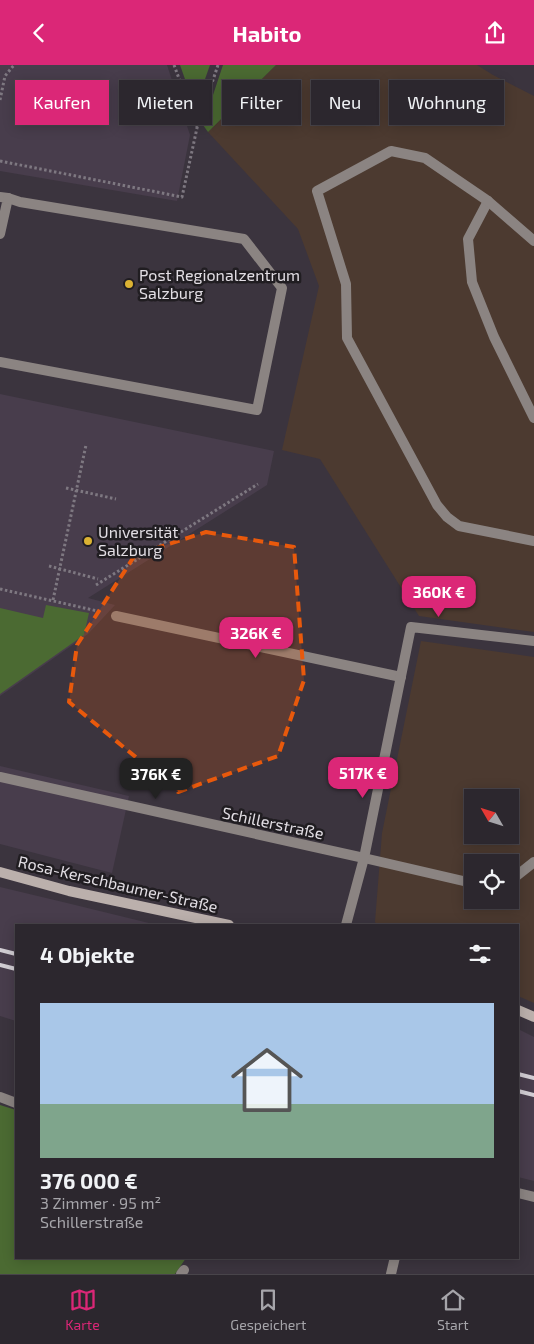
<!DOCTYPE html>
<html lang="de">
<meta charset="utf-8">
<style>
:root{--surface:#2c272e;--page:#38333a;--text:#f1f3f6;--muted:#a6a5aa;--line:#48444a;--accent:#db2777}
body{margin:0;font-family:"Exo 2",sans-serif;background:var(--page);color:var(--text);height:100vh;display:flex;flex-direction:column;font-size:19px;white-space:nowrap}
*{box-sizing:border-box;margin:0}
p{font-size:16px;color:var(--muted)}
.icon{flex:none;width:28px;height:28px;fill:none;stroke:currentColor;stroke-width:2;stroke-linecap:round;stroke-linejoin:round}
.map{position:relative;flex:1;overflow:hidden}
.panel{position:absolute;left:15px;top:859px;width:504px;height:335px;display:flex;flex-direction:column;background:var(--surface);border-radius:0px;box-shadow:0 2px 12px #0003,0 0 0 1px var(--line)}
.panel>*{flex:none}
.top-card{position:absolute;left:15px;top:15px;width:505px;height:45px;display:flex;gap:10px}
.needle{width:32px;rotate:309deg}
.fabs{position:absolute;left:464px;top:724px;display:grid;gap:10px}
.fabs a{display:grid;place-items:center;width:55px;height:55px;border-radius:0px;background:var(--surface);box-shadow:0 2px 12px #0003,0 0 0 1px var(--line);font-size:25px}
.price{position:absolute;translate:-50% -42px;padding:0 11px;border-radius:10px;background:var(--accent);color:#fff;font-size:16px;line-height:32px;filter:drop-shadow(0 1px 2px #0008)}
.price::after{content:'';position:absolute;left:50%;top:30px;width:15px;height:11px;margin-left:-8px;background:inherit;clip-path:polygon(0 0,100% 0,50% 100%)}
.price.current{background:#222;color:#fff}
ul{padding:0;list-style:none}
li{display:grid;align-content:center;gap:10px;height:265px;padding:0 25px}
li span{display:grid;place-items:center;height:155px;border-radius:0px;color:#555}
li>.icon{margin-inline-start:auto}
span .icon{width:90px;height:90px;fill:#fffc;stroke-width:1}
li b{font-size:21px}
h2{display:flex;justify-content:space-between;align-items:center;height:60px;padding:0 25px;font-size:21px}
.chip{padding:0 18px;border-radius:0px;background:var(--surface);box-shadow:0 2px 12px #0003,0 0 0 1px var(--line);font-size:18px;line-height:45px}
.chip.current{background:var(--accent);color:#fff}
header{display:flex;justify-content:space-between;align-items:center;height:65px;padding:0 25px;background:var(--accent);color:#fff;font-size:22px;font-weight:700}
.dock{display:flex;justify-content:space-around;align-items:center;height:70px;border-top:1px solid var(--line);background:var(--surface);font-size:14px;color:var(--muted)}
.dock a{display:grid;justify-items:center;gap:2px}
.dock .current{color:var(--accent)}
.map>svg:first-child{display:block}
</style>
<header><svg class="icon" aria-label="back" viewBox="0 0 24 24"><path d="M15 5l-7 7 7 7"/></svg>Habito<svg class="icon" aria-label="share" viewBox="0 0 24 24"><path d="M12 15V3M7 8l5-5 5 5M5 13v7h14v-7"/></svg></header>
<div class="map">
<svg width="534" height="1209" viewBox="0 0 534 1209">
<rect width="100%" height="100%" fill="#3b343e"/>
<g fill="#483d4c">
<polygon points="0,0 167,0 190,70 177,136 0,106"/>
<polygon points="0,329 274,386 267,420 88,533 115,540 88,569 0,631"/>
<polygon points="0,701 129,731 112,808 0,779"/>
<polygon points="0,822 67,838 157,860 16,860 16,956 0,951"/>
<polygon points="518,964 534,972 534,1116 518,1112"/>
</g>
<g fill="#4c3a30" fill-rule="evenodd">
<polygon points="276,0 477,0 493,10 534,31 534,567 419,551 320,394 282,385 319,221 298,164 208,67"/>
<path d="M421,576L534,592V938L518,931V860H377L375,857L382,768ZM472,732H510V770H472ZM472,798H510V835H472Z"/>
</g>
<g fill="#4b6a32">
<polygon points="180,0 210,0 199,31 197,33 191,31"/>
<polygon points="223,0 276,0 208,67 203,60"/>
<polygon points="46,540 89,548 84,570 0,629 0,543 43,553"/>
<polygon points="0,1040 16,1045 16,1192 186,1193 175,1209 0,1209"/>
</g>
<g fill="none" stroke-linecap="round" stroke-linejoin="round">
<g stroke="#7e7881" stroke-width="3" stroke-dasharray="2.5 2.5" stroke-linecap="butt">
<polyline points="174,0 197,62"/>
<polyline points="0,35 5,11 14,0"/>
<polyline points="0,96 182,132 197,63 218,0"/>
<polyline points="66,423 116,434"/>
<polyline points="49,501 98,514"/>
<polyline points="96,520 258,419"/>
<polyline points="0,524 102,547"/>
<polyline points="53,535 86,380"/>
</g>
<g stroke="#8b8482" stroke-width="10">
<polyline points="0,132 8,133 0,169"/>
<polyline points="488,136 468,174 472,217 494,272 534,353"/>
<polyline points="534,176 488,136 425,93 391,86 317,126 346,219 347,273 437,440 447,452 459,461 534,476"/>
<polyline points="0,297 257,345 282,223 244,174 20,137 8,133"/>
<polyline points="364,793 472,818"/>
<polyline points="510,816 534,797"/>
<polyline points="181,1209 184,1205"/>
</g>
<g stroke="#8b8482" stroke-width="10">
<polyline points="116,551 401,612"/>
<polyline points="0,712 364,793"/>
<polyline points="346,860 364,793 411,562 534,576"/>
<polyline points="0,1032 16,1038"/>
<polyline points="518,1128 534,1132"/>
<polyline points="391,1209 395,1192"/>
</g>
<g stroke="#bbb0ac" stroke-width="10">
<polyline points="0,807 69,826 229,860"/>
<polyline points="518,945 534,952"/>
</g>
<g stroke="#d1cdd3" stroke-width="4">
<polyline points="0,885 16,889"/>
<polyline points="0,900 16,904"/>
<polyline points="518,1009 534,1013"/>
<polyline points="518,1026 534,1030"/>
</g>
</g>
<path fill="#e8590c" fill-opacity="0.2" stroke="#e8590c" stroke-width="4" stroke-dasharray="10 6" stroke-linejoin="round" d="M206,467L294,482L304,615L278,691L178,727L69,637L77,580L135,490Z"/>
<g fill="#dbb233" stroke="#201d21" stroke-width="2">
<circle cx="129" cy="219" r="5"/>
<circle cx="88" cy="476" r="5"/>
</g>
<g text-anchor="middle" stroke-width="5" stroke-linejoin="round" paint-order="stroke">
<g font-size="16" fill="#e2dee4" stroke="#201d21" text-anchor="start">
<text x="139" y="216">Post Regionalzentrum<tspan x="139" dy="18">Salzburg</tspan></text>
<text x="98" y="473">Universität<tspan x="98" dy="18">Salzburg</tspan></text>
</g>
<g font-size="16" fill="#e2dee4" stroke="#201d21">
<text transform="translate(273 758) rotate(12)" y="6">Schillerstraße</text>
<text transform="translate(118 819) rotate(13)" y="6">Rosa-Kerschbaumer-Straße</text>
</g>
</g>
</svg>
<div class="fabs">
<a><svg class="needle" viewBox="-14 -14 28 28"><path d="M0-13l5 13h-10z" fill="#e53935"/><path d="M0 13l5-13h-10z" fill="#a6a5aa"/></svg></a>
<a><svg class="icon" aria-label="locate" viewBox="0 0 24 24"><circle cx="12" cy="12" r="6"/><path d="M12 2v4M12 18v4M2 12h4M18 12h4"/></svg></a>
</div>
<b class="price" style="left:439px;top:553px">360K €</b>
<b class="price" style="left:256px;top:594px">326K €</b>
<b class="price" style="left:363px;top:734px">517K €</b>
<b class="price current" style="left:156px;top:735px">376K €</b>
<div class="top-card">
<a class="chip current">Kaufen</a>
<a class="chip">Mieten</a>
<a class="chip">Filter</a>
<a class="chip">Neu</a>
<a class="chip">Wohnung</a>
</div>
<section class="panel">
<h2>4 Objekte<svg class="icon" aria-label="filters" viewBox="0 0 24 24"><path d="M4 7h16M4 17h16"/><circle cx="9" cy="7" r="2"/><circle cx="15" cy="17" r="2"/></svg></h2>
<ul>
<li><span style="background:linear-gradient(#a9c7e8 65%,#7fa58c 0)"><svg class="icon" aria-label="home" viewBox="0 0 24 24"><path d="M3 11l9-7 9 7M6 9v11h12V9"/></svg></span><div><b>376 000 €</b><p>3 Zimmer · 95 m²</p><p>Schillerstraße</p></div></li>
</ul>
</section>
</div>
<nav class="dock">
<a class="current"><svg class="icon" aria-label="map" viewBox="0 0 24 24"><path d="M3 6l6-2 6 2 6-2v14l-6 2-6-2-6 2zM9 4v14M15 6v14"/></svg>Karte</a>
<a><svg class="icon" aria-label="saved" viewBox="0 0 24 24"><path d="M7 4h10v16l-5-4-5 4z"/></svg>Gespeichert</a>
<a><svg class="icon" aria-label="home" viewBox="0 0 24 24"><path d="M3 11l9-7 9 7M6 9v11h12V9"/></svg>Start</a>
</nav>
